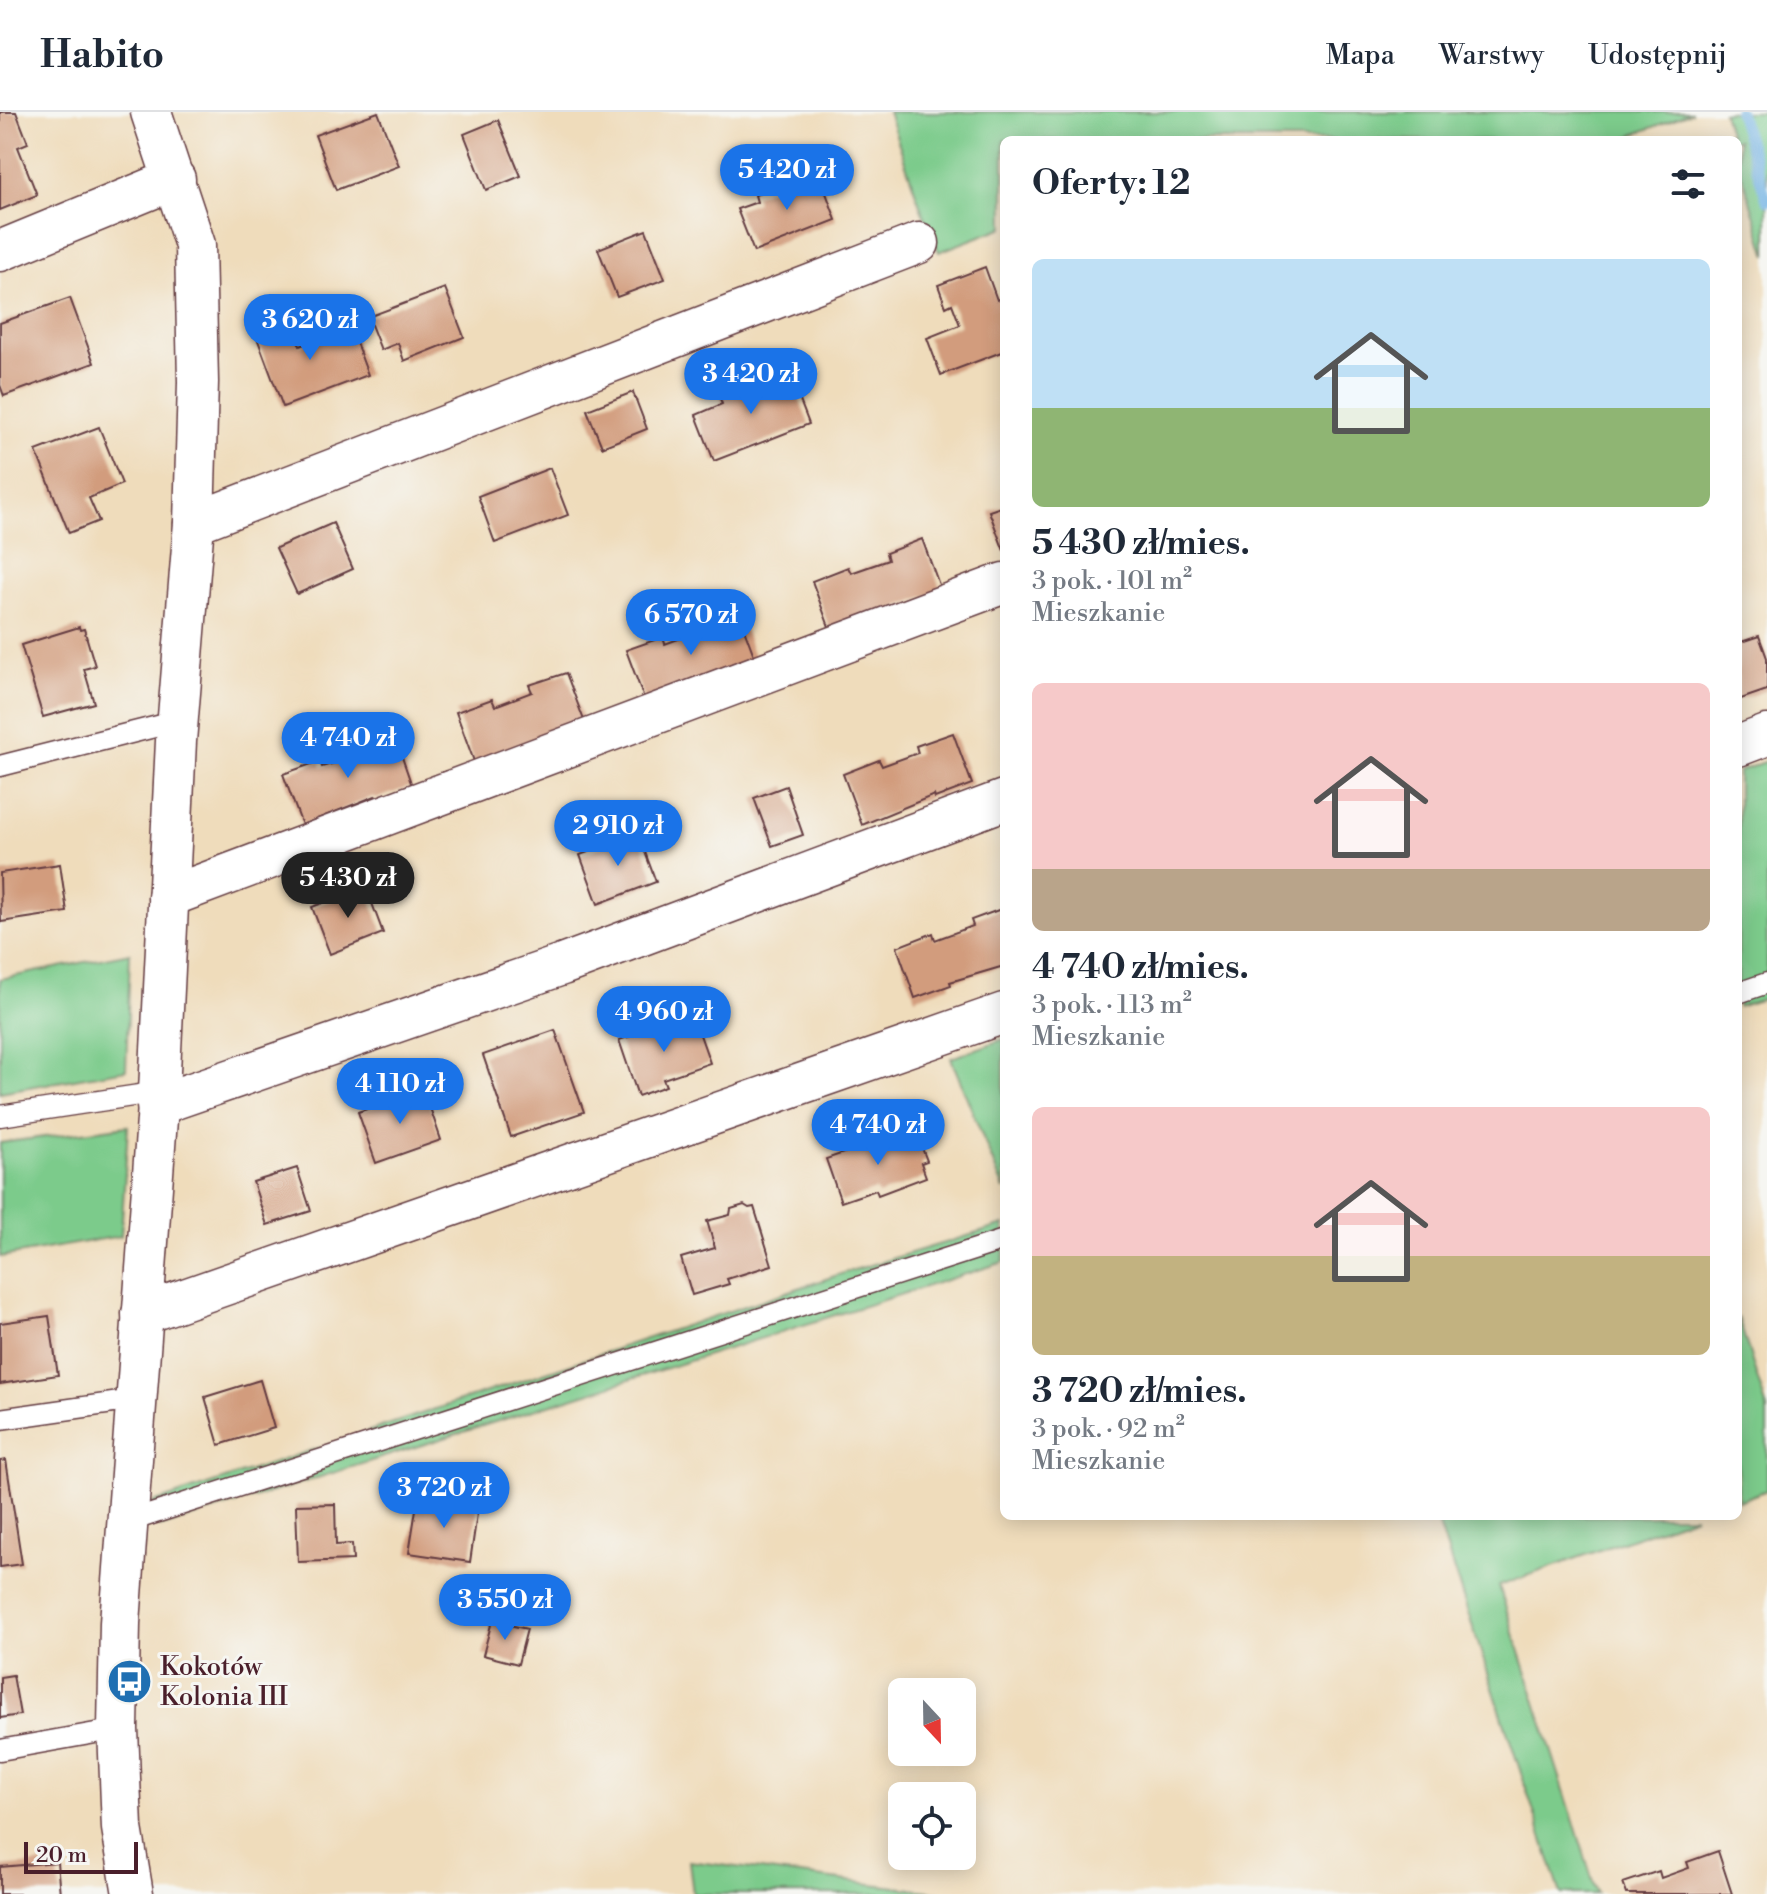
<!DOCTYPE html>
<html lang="pl">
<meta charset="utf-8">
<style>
:root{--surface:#fff;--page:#f6f6f7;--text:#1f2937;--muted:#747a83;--line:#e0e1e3;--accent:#1a73e8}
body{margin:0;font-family:"Libre Bodoni",serif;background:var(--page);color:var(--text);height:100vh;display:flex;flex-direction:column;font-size:30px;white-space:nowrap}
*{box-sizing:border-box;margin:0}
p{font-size:26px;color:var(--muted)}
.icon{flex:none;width:44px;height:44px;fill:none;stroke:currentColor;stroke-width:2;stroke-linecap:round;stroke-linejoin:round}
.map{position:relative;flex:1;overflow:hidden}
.sheet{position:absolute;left:1000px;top:24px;width:742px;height:1384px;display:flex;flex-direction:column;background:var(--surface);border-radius:12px;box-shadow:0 4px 20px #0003}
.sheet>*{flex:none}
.needle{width:52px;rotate:158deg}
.tools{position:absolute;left:888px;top:1566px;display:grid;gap:16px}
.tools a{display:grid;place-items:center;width:88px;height:88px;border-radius:12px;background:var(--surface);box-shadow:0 4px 20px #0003;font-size:40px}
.scale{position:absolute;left:24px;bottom:20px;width:114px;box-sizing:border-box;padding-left:8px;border:4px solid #4a1f2b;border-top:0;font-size:22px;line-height:28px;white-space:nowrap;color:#4a1f2b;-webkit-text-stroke:6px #f6f6f2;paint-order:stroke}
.price{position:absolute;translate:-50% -68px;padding:0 18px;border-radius:28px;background:var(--accent);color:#fff;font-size:26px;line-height:52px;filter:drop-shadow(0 2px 4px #0008)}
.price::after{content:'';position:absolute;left:50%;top:48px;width:24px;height:18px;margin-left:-12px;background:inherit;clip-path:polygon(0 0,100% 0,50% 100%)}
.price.selected{background:#222;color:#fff}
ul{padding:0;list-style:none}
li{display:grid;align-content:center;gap:16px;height:424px;padding:0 32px}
li span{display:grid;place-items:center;height:248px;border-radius:12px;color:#555}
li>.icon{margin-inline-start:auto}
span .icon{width:144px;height:144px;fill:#fffc;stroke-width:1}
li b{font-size:34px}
h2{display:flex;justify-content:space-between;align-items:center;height:96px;padding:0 32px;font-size:34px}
header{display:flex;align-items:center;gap:48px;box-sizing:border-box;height:112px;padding:0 40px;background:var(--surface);border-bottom:2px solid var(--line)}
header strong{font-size:38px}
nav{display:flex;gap:44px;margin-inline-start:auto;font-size:28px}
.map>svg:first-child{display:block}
</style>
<header>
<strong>Habito</strong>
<nav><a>Mapa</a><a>Warstwy</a><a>Udostępnij</a></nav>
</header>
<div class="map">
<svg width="1767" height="1782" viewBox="0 0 1767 1782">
<rect width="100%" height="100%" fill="#f6f6f2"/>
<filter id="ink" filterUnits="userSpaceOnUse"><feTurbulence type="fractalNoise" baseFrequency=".0125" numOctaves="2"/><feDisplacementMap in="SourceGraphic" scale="16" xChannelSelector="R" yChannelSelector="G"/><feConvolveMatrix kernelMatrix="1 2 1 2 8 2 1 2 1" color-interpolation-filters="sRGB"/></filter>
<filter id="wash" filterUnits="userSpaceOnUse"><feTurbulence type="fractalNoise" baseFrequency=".006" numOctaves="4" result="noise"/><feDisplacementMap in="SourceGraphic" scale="32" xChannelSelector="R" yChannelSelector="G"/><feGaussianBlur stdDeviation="1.8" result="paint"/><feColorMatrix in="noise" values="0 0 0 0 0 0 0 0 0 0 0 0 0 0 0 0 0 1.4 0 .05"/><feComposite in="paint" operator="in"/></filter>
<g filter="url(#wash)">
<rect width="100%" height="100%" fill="#efdcbb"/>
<g fill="#7bcb8b" stroke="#62755b" stroke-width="2">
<polygon points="888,0 1692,0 1620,28 1004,28 1004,115 939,140 922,99"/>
<polygon points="1723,0 1767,0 1767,144 1738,50 1738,28 1731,28"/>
<polygon points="1767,649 1767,886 1738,895 1738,660"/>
<polygon points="130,841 126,958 0,980 0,867"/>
<polygon points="1004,927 1004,1078 951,946"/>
<polygon points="128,1014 121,1124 0,1145 0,1031"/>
<polygon points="1004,1113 1004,1150 161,1415 150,1392 844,1161"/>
<polygon points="1738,1205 1767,1297 1767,1378 1738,1389"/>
<polygon points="1436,1404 1695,1404 1499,1474 1597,1782 1561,1782"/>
<polygon points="689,1749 952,1782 693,1782"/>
</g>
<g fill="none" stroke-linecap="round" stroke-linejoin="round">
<polyline stroke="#6eb1e4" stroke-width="11" points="1739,0 1767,88"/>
</g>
<g id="blocks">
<g fill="#d29c7d">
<polygon points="0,0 16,0 28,31 18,35 37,83 0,98"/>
<polygon points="378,0 399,54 336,78 315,23"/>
<polygon points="498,8 521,64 486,78 464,22"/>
<polygon points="818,59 836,108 754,140 737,97 757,90 755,83"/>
<polygon points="646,118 665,167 617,185 598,137"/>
<polygon points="985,155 997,188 1004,185 1004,239 941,263 927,226 960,213 952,192 946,195 938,173"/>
<polygon points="445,176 464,225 404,249 398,231 381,238 368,205"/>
<polygon points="70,186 94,251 4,284 0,273 0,211"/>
<polygon points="290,209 300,234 350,214 368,263 283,295 256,223"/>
<polygon points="770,261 775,275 792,268 809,312 714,349 696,303 722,292 718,281"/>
<polygon points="633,280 647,317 602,335 587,298"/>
<polygon points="99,315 122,372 89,386 99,409 69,421 36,339"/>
<polygon points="550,356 568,403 495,431 478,384"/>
<polygon points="1004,394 1004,439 989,399"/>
<polygon points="333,411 353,457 297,482 276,436"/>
<polygon points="922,427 941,478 831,520 812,469 848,455 851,461 888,448 886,441"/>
<polygon points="737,498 756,549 645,589 626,538 663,525 665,532 703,518 700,511"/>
<polygon points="79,515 80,518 84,517 95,554 84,557 94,591 43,605 21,533"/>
<polygon points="1759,524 1767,546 1767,578 1741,587 1738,586 1738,531"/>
<polygon points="566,561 585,611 475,652 456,600 492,587 495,594 532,580 529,573"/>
<polygon points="953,621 972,672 935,686 934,683 862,713 843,662 879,648 882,654 918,641 916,634"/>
<polygon points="394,622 412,674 376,687 375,684 302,713 283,662 320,649 322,655 341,649 360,642 358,635"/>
<polygon points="786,674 803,723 772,734 754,686"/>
<polygon points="638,721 656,770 598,792 580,743"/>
<polygon points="60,752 67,800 1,810 0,761"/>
<polygon points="366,775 383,821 330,842 312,795"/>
<polygon points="1004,796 1004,854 950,870 951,873 915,886 897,835 933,821 935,828 973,814 971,808"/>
<polygon points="693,903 710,951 663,967 666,974 638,984 619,928"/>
<polygon points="555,918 584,1000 511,1025 483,943"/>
<polygon points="424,978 441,1028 376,1051 358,1000"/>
<polygon points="910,1018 915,1033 920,1031 927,1049 921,1051 926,1065 878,1083 876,1078 841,1090 826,1047"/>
<polygon points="297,1056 311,1099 267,1113 253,1070"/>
<polygon points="744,1093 749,1096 754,1095 772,1153 727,1167 729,1172 692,1183 681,1146 715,1136 707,1109 730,1103 731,1097"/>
<polygon points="49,1204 58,1263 0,1272 0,1211"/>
<polygon points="260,1268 274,1316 219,1333 205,1285"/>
<polygon points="6,1348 22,1452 0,1455 0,1349"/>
<polygon points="418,1385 478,1395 470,1450 409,1441"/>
<polygon points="335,1392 336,1433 352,1432 353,1448 298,1450 296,1393"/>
<polygon points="492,1509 527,1517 518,1552 483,1543"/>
<polygon points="13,1563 20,1603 0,1606 0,1565"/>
<polygon points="1718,1739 1732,1782 1627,1782 1623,1771 1659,1759 1661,1766 1689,1756 1687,1750"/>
<polygon points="57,1750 60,1782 0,1782 0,1755"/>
</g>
</g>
</g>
<g filter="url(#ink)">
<use href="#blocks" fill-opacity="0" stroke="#633b41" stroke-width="2"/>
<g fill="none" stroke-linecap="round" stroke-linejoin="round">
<defs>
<g id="service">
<polyline points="0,654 178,609"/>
<polyline points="1738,881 1767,871"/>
<polyline points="0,1004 159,980"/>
<polyline points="0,1307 134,1288"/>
<polyline points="127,1410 1004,1128"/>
<polyline points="0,1638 118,1617"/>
</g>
<g id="minor">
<polyline points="0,139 175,67"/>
<polyline points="194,411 919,131"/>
<polyline points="1738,634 1767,623"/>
<polyline points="168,785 1004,471"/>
<polyline points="157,993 562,853 1004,688"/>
<polyline points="142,1202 1004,901"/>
<polyline points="133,1782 122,1716 118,1617 120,1511 159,980 176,629 194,411 198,270 195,133 151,0"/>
</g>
</defs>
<use href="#service" stroke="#633b41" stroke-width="23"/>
<use href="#minor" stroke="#633b41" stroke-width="43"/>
<use href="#service" stroke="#fff" stroke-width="20"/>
<use href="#minor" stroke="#fff" stroke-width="40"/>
</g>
</g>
<defs>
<symbol id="bus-disc" viewBox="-11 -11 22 22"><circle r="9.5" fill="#1f6fb2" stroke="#f6f6f2"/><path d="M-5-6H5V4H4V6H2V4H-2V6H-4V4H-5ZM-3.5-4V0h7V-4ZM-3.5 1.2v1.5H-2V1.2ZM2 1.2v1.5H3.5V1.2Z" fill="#fff"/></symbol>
</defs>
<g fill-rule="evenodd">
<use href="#bus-disc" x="104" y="1544" width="51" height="51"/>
</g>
<g text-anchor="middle" stroke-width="6" stroke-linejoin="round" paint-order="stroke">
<g font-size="26" fill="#4a1f2b" stroke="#f6f6f2" text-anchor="start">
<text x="160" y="1563">Kokotów<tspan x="160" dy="30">Kolonia III</tspan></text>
</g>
</g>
</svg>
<div class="tools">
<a><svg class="needle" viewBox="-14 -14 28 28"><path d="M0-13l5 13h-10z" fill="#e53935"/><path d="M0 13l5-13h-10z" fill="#747a83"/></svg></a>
<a><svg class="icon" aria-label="locate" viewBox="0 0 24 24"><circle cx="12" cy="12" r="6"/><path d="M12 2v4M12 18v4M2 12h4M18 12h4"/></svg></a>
</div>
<div class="scale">20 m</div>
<b class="price" style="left:787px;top:100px">5 420 zł</b>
<b class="price" style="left:310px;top:250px">3 620 zł</b>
<b class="price" style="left:751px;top:304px">3 420 zł</b>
<b class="price" style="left:691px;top:545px">6 570 zł</b>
<b class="price" style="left:348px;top:668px">4 740 zł</b>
<b class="price" style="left:618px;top:756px">2 910 zł</b>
<b class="price selected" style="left:348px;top:808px">5 430 zł</b>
<b class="price" style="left:664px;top:942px">4 960 zł</b>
<b class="price" style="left:400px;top:1014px">4 110 zł</b>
<b class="price" style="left:878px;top:1055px">4 740 zł</b>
<b class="price" style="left:444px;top:1418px">3 720 zł</b>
<b class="price" style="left:505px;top:1530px">3 550 zł</b>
<section class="sheet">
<h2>Oferty: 12<svg class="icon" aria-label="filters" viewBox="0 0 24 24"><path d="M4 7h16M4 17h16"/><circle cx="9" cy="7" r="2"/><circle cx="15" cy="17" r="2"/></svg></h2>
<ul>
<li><span style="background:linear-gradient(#bfe0f5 60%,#8fb573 0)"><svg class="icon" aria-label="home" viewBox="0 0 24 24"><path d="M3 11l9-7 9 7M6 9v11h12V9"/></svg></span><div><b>5 430 zł/mies.</b><p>3 pok. · 101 m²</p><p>Mieszkanie</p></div></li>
<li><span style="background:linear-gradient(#f6c9c9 75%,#b9a48a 0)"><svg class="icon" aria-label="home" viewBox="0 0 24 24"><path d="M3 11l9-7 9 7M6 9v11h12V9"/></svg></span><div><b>4 740 zł/mies.</b><p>3 pok. · 113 m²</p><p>Mieszkanie</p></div></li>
<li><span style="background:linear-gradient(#f6c9c9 60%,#c2b280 0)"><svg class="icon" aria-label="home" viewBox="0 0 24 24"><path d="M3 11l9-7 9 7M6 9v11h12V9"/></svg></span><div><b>3 720 zł/mies.</b><p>3 pok. · 92 m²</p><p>Mieszkanie</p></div></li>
</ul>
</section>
</div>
